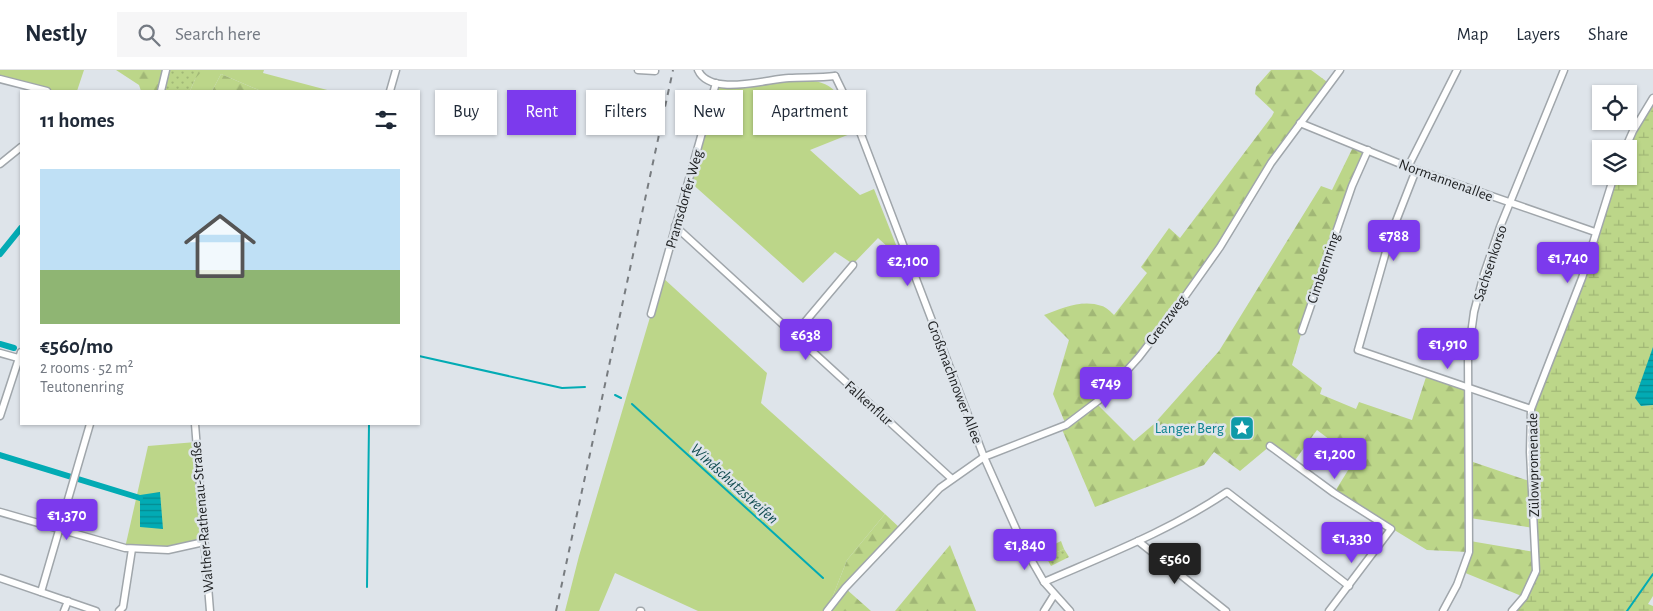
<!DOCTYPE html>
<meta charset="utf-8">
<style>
:root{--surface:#fff;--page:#f6f6f7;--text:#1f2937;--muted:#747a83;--line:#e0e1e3;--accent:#7c3aed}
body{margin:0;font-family:"Alegreya Sans",sans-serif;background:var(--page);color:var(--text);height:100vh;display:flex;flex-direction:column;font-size:19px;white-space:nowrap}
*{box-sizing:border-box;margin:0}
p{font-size:16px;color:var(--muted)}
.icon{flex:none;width:28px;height:28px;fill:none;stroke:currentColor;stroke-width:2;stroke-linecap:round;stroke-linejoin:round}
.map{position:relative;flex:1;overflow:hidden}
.details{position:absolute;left:20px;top:20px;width:400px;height:335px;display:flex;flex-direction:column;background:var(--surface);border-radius:0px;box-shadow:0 1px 4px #0004}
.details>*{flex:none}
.guide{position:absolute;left:435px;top:20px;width:475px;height:45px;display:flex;gap:10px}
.buttons{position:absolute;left:1592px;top:15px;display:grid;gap:10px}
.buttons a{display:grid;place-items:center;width:45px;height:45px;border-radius:0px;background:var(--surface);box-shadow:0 1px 4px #0004;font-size:25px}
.price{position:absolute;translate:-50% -42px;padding:0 11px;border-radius:5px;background:var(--accent);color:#fff;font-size:16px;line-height:32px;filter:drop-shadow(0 1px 2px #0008)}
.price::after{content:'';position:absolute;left:50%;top:30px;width:15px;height:11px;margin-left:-8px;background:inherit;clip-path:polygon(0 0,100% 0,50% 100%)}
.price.current{background:#222;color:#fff}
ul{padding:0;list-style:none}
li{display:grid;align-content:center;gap:10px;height:265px;padding:0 20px}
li+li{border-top:1px solid var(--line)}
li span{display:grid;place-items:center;height:155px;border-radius:0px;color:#555}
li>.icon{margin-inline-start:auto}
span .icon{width:90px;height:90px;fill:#fffc;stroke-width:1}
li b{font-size:21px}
h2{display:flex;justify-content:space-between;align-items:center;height:60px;padding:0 20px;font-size:21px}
.chip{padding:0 18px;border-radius:0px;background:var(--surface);box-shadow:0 1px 4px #0004;font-size:18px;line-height:45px}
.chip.current{background:var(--accent);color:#fff}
header{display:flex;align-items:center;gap:30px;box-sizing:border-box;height:70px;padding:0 25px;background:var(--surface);border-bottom:1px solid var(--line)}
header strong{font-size:24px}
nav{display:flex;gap:28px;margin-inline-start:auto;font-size:18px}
.search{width:350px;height:45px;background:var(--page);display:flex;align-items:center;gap:12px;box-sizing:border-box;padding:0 18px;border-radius:0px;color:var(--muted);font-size:19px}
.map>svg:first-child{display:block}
</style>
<header>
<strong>Nestly</strong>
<div class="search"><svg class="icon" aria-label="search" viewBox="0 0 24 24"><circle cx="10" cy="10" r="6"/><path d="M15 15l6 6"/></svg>Search here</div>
<nav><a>Map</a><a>Layers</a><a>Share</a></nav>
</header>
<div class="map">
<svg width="1653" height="541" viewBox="0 0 1653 541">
<defs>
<pattern id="forest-firs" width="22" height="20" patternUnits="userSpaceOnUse" patternTransform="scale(1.25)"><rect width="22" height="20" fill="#bcd689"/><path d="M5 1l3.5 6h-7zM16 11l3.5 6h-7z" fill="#a1b776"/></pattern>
<pattern id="wetland-marsh" width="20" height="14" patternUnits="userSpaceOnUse" patternTransform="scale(1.25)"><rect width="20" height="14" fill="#bcd689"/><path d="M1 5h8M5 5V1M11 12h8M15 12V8" fill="none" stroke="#a1b776"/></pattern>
<pattern id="park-dots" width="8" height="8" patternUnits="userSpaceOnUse" patternTransform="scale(1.25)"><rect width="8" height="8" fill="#bcd689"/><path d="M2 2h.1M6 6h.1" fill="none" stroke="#a1b776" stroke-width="1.8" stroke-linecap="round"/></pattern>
<pattern id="water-rules" width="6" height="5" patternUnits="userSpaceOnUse" patternTransform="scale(1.25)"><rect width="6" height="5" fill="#02abb4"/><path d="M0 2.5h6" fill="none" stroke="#048b92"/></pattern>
</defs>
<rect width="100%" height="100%" fill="#dee4ea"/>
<g fill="#bcd689">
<polygon points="0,0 84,0 77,21 47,21 0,9"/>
<polygon points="199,0 264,0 263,3 331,21 261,21 221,4 212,21 190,21"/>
<path d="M774,10C829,10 835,7 855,62L810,80L860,125L874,119L902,190L878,168L853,194L835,182L803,213L689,111L716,13Z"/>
<polygon points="662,207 767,303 761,333 885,444 847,490 827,541 698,541 615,503 599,541 565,541 579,486"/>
<polygon points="196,372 204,472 168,480 125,478 148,376"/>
<polygon points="1061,471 1064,479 1046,487 1043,480"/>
</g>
<g fill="url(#forest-firs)">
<polygon points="116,0 203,0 184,21 141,21 139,15"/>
<path d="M1271,0H1311L1330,14L1246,132L1176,239L1096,333L1134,371L1154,354L1219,281L1321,116L1332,120L1354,75L1368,80L1302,261L1292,295L1322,318L1320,324L1356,339L1359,332L1412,350L1427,304L1469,318L1470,391L1532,412L1534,458L1470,448V471L1535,482L1536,501L1524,527L1463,502L1468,482L1427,480L1334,423L1355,389L1317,360L1293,393L1270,376L1240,401L1214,382L1204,395L1095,437L1061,357L1066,355L1053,324L1069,270L1044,245C1063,238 1082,229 1102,236C1106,237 1111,242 1114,245L1147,203L1141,197L1169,158L1180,168L1272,46L1274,42L1255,24L1256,17Z"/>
<polygon points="221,4 261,21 212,21"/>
<polygon points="885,444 901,459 845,518 871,541 827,541 847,490"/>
<polygon points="950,475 976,541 895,541"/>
</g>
<path fill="url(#wetland-marsh)" d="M1653,33V277L1641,336L1653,335V526L1648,534L1653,536V541H1512L1533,512L1531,339L1619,106H1629C1629,69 1634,63 1653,33Z"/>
<g fill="url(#park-dots)">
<polygon points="170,0 199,0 190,21 164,21"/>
<polygon points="1064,479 1069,487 1051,496 1046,487"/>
</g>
<g fill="url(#water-rules)">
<polygon points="1653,277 1653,335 1641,336 1635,328"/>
<polygon points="160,422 163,459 140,457 140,425"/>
</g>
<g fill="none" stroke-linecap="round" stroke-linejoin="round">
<g stroke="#02abb4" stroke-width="2">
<polyline points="419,286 562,318 585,317"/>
<polyline points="615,325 621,328"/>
<polyline points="632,334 823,508"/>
<polyline points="367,517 369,354"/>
<polyline points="1627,541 1653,504"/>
</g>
<g stroke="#02abb4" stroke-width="6">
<polyline points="0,184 21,158"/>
<polyline points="0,274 14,278"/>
<polyline points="0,385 140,428"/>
</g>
<defs>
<g id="minor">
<polyline points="638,0 655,1"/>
<path d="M698,0C710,27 767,9 789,8C804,7 819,8 835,6"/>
<polyline points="835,6 852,41 984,387 1025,479 1044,512 1070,541"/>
<polyline points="0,9 47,21"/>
<polyline points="161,21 166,0"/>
<polyline points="390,21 396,0"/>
<polyline points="1300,53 1408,97 1595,162"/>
<polyline points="1625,79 1633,61 1653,28"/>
<polyline points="0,94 21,77"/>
<polyline points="1408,97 1457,0"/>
<polyline points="1416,100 1391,164 1358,280 1531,339"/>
<polyline points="675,156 952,409"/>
<polyline points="651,244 716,13"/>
<polyline points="1302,261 1352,116 1368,80"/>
<polyline points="794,265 853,195"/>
<polyline points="0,283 18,288"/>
<polyline points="0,346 21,282"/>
<polyline points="195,354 210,541"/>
<polyline points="1270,376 1334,423 1391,459 1329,541"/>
<polyline points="0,442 125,478 168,480 204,472"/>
<polyline points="1138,471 1226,541"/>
<polyline points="0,508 96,541"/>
<path d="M1044,512C1106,485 1171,460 1227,422L1349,516"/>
<polyline points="41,522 90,354"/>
<polyline points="64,541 68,531"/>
<polyline points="119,541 123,537 132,479"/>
<polyline points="640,541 641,541"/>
<polyline points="827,541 845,518 940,418 984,387 1066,355 1103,327 1139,287 1176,239 1220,177 1271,93 1340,0"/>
<polyline points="1044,541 1054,525"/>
<polyline points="1443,541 1457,515 1469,482 1468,286 1474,242 1484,204 1500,157 1564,0"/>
<polyline points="1512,541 1524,527 1536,501 1530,382 1531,339 1582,208 1614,106"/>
</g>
</defs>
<use href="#minor" stroke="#a0a6ab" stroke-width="9"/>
<use href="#minor" stroke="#fff" stroke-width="6"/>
<polyline stroke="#787c80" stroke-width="2" stroke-dasharray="6 6" stroke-linecap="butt" points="556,541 673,0"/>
</g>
<defs>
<symbol id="sight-square" viewBox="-11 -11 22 22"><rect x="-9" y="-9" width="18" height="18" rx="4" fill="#0f9aa8" stroke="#dee4ea"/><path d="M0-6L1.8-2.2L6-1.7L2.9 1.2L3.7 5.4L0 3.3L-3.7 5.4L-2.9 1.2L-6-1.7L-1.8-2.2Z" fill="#fff"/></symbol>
</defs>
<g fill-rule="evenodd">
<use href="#sight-square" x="1228" y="344" width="28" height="28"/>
</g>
<g text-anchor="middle" stroke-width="5" stroke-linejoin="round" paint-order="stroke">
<g font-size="15" fill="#212325" stroke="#dee4ea">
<text transform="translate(1446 110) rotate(20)" y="5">Normannenallee</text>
<text transform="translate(684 129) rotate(-74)" y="5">Pramsdorfer Weg</text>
<text transform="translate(1490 193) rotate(-72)" y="5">Sachsenkorso</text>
<text transform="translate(1323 198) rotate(-71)" y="5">Cimbernring</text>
<text transform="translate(1166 250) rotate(-53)" y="5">Grenzweg</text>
<text transform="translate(955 312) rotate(69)" y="5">Großmachnower Allee</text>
<text transform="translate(869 333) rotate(42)" y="5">Falkenflur</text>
<text transform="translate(1533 395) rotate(-91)" y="5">Zülowpromenade</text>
<text transform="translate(202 447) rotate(-95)" y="5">Walther-Rathenau-Straße</text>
</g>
<g font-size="15" fill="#0d838f" stroke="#dee4ea" text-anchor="end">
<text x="1224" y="363">Langer Berg</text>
</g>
<g font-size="16" font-style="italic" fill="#114c50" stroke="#dee4ea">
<text transform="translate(735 413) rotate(42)" y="6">Windschutzstreifen</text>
</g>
</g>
</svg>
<div class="buttons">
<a><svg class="icon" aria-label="locate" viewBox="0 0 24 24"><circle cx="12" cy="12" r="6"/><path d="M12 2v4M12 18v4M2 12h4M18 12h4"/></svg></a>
<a><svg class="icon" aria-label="layers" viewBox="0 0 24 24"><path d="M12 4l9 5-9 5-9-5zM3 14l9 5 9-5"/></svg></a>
</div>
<b class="price" style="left:1394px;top:192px">€788</b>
<b class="price" style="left:1568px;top:214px">€1,740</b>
<b class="price" style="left:908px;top:217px">€2,100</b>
<b class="price" style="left:806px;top:291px">€638</b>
<b class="price" style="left:1448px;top:300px">€1,910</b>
<b class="price" style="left:1106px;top:339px">€749</b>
<b class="price" style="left:1335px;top:410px">€1,200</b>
<b class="price" style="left:67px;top:471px">€1,370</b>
<b class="price" style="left:1352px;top:494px">€1,330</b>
<b class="price" style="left:1025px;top:501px">€1,840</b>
<b class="price current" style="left:1175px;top:515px">€560</b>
<div class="guide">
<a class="chip">Buy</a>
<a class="chip current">Rent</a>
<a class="chip">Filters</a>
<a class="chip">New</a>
<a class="chip">Apartment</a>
</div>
<section class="details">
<h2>11 homes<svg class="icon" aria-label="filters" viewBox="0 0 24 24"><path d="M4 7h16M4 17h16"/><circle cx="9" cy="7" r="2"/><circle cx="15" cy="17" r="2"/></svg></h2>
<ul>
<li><span style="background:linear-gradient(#bfe0f5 65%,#8fb573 0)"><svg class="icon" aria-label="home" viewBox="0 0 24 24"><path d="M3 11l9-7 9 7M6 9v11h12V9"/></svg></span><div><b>€560/mo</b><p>2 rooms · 52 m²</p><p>Teutonenring</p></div></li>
</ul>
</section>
</div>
